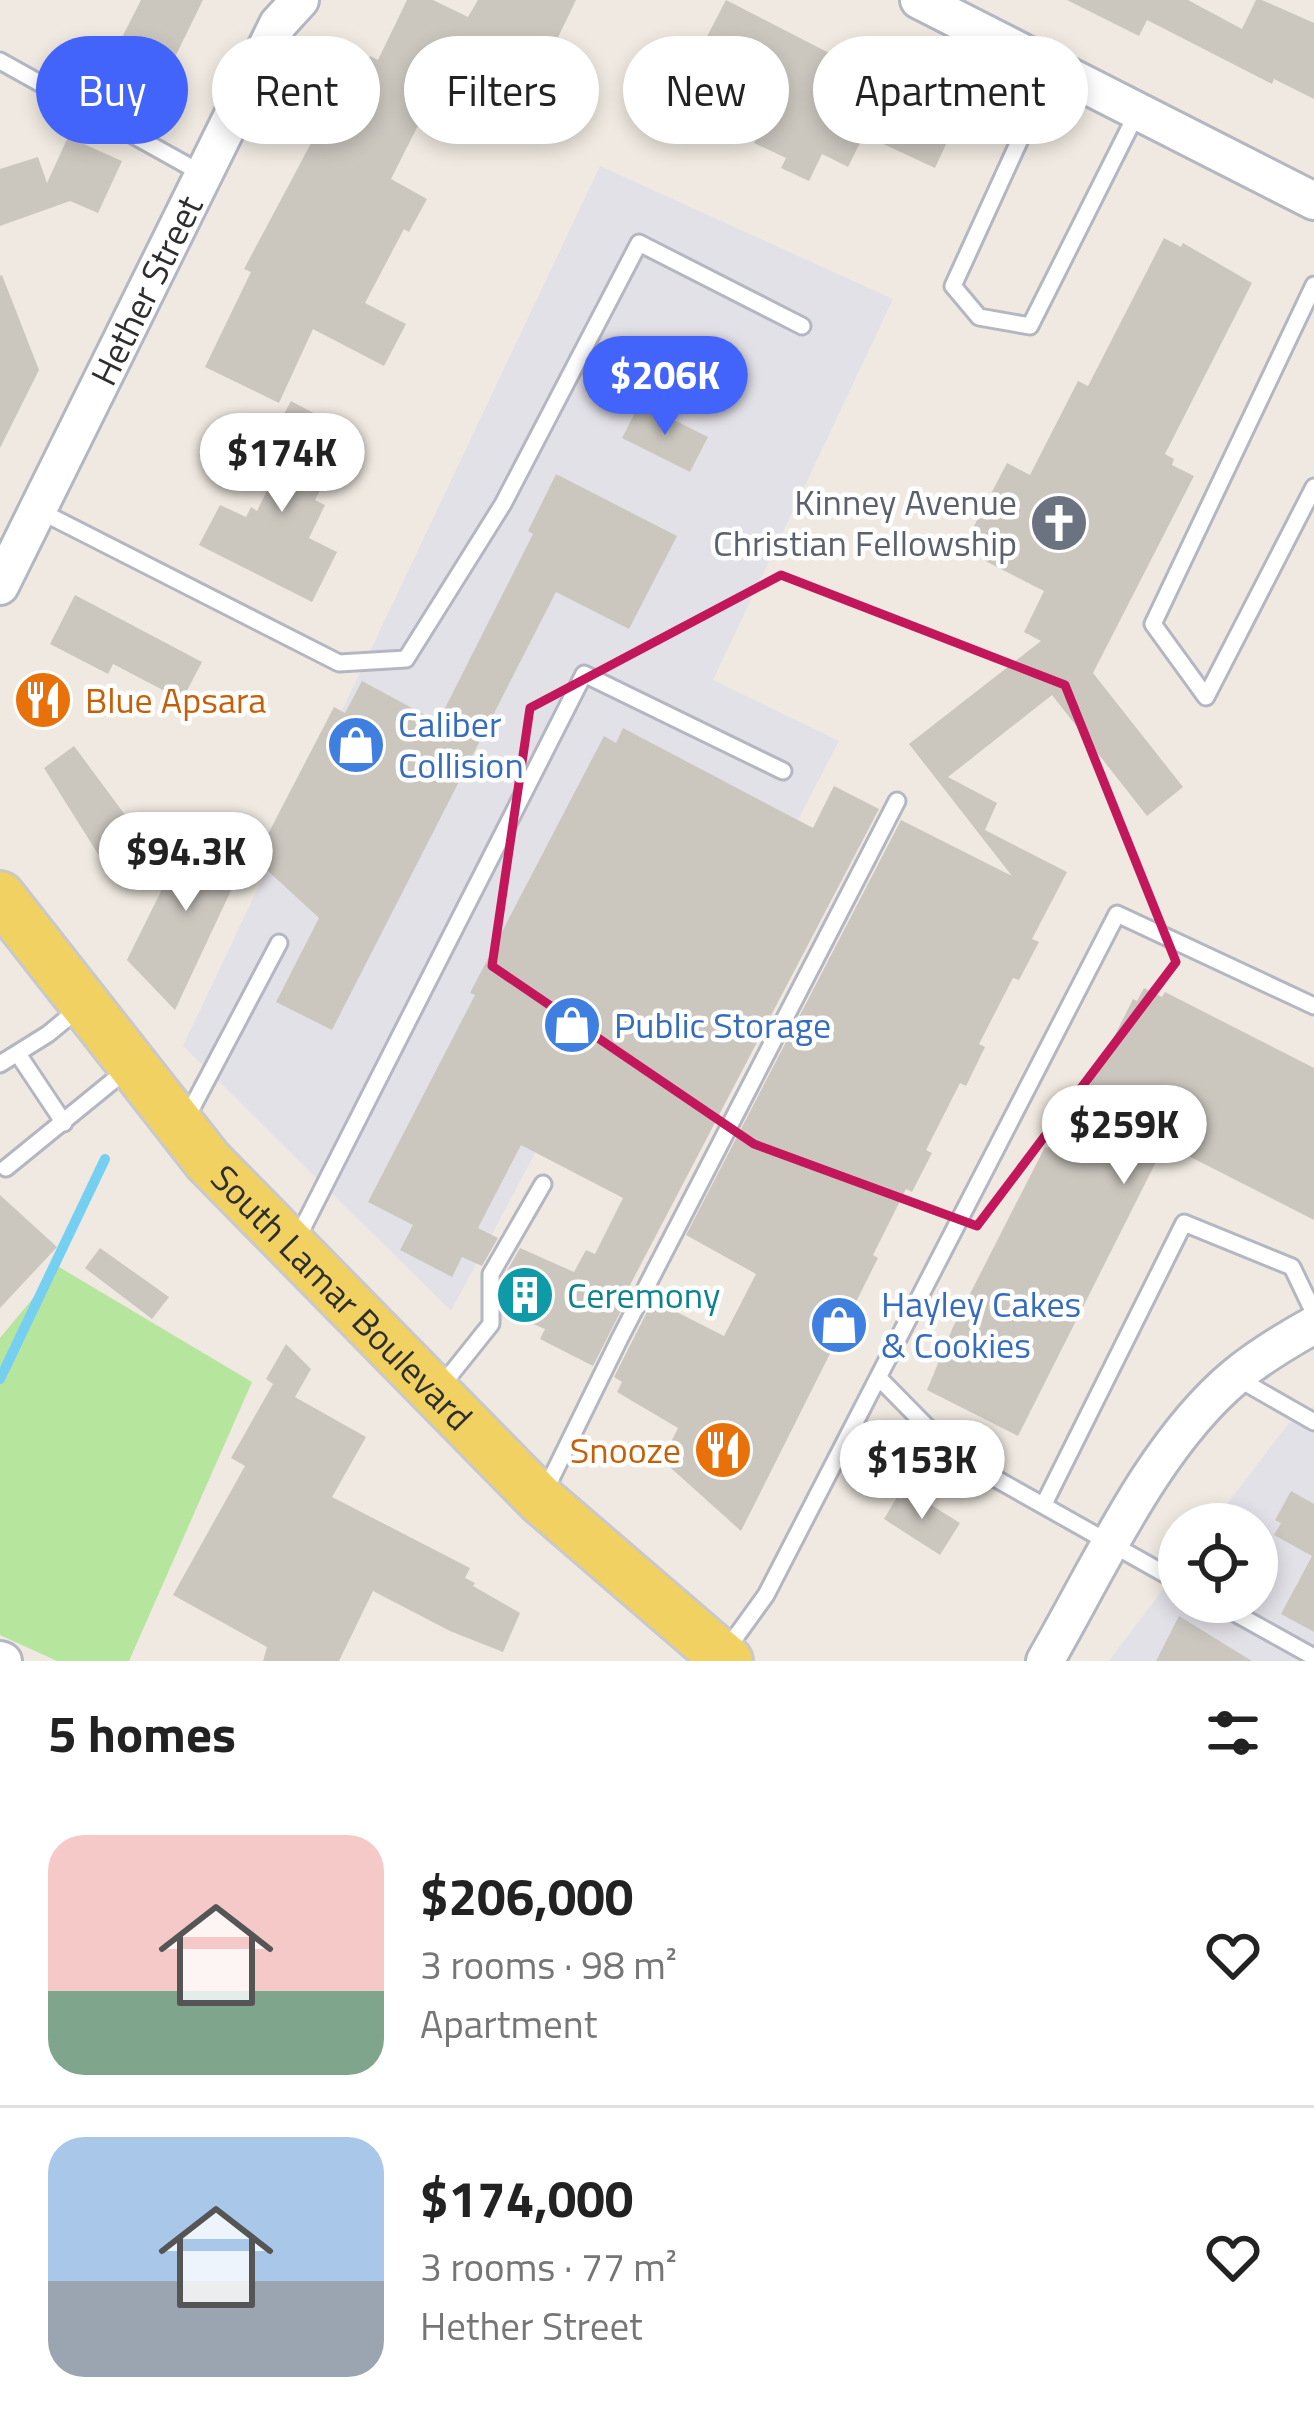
<!DOCTYPE html>
<meta charset="utf-8">
<style>
:root{--surface:#fff;--page:#f6f6f6;--text:#222;--muted:#767676;--line:#e0e0e0;--accent:#4264fb}
body{margin:0;font-family:"Titillium Web",sans-serif;background:var(--page);color:var(--text);height:100vh;display:flex;flex-direction:column;font-size:45px;white-space:nowrap}
*{box-sizing:border-box;margin:0}
p{font-size:39px;color:var(--muted)}
.icon{flex:none;width:66px;height:66px;fill:none;stroke:currentColor;stroke-width:2;stroke-linecap:round;stroke-linejoin:round}
.map{position:relative;height:1661px;overflow:hidden}
.details{display:flex;flex-direction:column;background:var(--surface);flex:1}
.details>*{flex:none}
.guide{position:absolute;left:36px;top:36px;width:1242px;height:108px;display:flex;gap:24px}
.controls{position:absolute;left:1158px;top:1503px;display:grid;gap:24px}
.controls a{display:grid;place-items:center;width:120px;height:120px;border-radius:50%;background:var(--surface);box-shadow:0 6px 18px #0003;font-size:60px}
.price{position:absolute;translate:-50% -102px;padding:0 27px;border-radius:42px;background:#fff;color:#222;font-size:39px;line-height:78px;filter:drop-shadow(0 3px 6px #0008)}
.price::after{content:'';position:absolute;left:50%;top:72px;width:36px;height:27px;margin-left:-18px;background:inherit;clip-path:polygon(0 0,100% 0,50% 100%)}
.price.current{background:var(--accent);color:#fff}
ul{padding:0;list-style:none}
li{display:flex;align-items:center;gap:36px;height:300px;padding:0 48px}
li+li{border-top:3px solid var(--line)}
li span{display:grid;place-items:center;flex:none;width:336px;height:240px;border-radius:36px;color:#555}
li>.icon{margin-inline-start:auto}
span .icon{width:144px;height:144px;fill:#fffc;stroke-width:1}
li b{font-size:51px}
h2{display:flex;justify-content:space-between;align-items:center;height:144px;padding:0 48px;font-size:51px}
.chip{padding:0 42px;border-radius:54px;background:var(--surface);box-shadow:0 6px 18px #0003;font-size:42px;line-height:108px}
.chip.current{background:var(--accent);color:#fff}
.map>svg:first-child{display:block}
</style>
<div class="map">
<svg width="1314" height="1661" viewBox="0 0 1314 1661">
<rect width="100%" height="100%" fill="#efe9e1"/>
<g fill="#e3e1e8">
<polygon points="600,166 893,299 713,680 839,741 643,1117 573,1082 451,1311 183,1046"/>
<polygon points="1314,1406 1314,1661 1109,1661 1179,1568 1179,1602 1257,1602 1257,1524 1212,1524 1288,1424"/>
</g>
<polygon fill="#b6e59e" points="59,1267 252,1382 129,1661 57,1661 0,1635 0,1338"/>
<g fill="none" stroke-linecap="round" stroke-linejoin="round">
<polyline stroke="#75cff0" stroke-width="10" points="0,1379 105,1159"/>
</g>
<g fill="#cbc7bf">
<polygon points="141,0 203,0 150,108 111,89 123,63 112,57"/>
<polygon points="407,0 433,0 468,17 478,0 576,0 522,112 444,74 391,179 427,199 409,232 404,229 365,303 406,324 384,366 313,329 279,403 205,367 251,272 244,269 317,132 320,134 354,67 363,71 370,56 378,60"/>
<polygon points="726,0 932,106 959,116 935,168 864,135 848,167 822,154 809,181 781,168 786,158 754,143 756,139 675,98"/>
<polygon points="1067,0 1188,0 1242,29 1256,0 1262,0 1314,23 1314,99 1274,79 1272,84 1147,20 1139,36"/>
<polygon points="68,137 122,161 98,213 70,201 0,226 0,169 38,157 47,183"/>
<polygon points="1164,238 1181,247 1183,243 1252,283 1165,454 1174,459 1172,465 1194,476 1093,673 1183,787 1147,816 1052,695 948,777 997,803 985,830 1067,872 1032,939 1039,942 1019,980 1013,978 979,1044 985,1047 966,1086 960,1083 926,1150 932,1153 912,1192 906,1189 873,1255 878,1258 741,1531 662,1460 678,1428 617,1392 622,1382 614,1377 653,1300 724,1336 756,1274 686,1235 901,820 1012,876 909,744 1041,641 1024,632 1044,591 962,549 1007,463 1030,475 1078,381 1088,386"/>
<polygon points="2,275 39,370 0,448 0,276"/>
<polygon points="291,401 336,425 310,474 324,482 315,500 325,505 309,538 337,552 312,602 199,545 220,505 246,517 251,507 257,511 293,438 276,429"/>
<polygon points="640,403 708,437 690,472 622,438"/>
<polygon points="556,474 677,536 629,629 556,592 332,1030 276,1002 319,918 255,859 334,707 345,713 362,681 438,722 533,534 528,531"/>
<polygon points="75,595 202,662 182,700 113,664 108,674 50,644"/>
<polygon points="623,728 813,828 834,786 879,809 629,1287 632,1289 593,1366 540,1339 545,1329 503,1311 512,1280 504,1276 520,1248 574,1272 586,1250 595,1254 623,1198 521,1145 478,1228 498,1238 482,1266 462,1257 452,1277 400,1250 413,1225 368,1202 475,995 470,993 604,736 616,743"/>
<polygon points="74,746 134,827 98,854 44,768"/>
<polygon points="201,828 249,852 175,1010 127,960 183,847 190,850"/>
<polygon points="1144,988 1162,997 1165,992 1314,1068 1314,1220 1165,1144 1018,1436 927,1390 953,1327 1045,1147 1048,1148 1060,1124 1068,1129 1133,999 1137,1001"/>
<polygon points="0,1195 57,1247 0,1308"/>
<polygon points="100,1248 169,1297 152,1319 85,1268"/>
<polygon points="286,1344 311,1369 295,1397 366,1437 332,1497 470,1568 465,1578 475,1583 473,1586 520,1613 503,1652 450,1631 373,1591 339,1661 263,1661 267,1647 173,1595 245,1466 231,1458 273,1384 266,1379"/>
<polygon points="907,1490 960,1523 940,1555 884,1519 897,1497 901,1499"/>
<polygon points="1291,1491 1314,1504 1314,1632 1281,1614 1312,1556 1274,1535 1281,1523 1275,1520"/>
<polygon points="1179,1616 1252,1661 1156,1661"/>
</g>
<g fill="none" stroke-linecap="round" stroke-linejoin="round">
<defs>
<g id="service">
<polyline points="0,61 201,173"/>
<polyline points="1056,73 1033,111 953,286 979,317 1030,326 1138,111"/>
<polyline points="1314,285 1153,624 1206,697 1314,487"/>
<polyline points="40,511 339,663 406,659 503,504 639,243 802,326"/>
<polyline points="18,1054 64,1123"/>
<polyline points="0,1064 48,1034 82,1006"/>
<polyline points="186,1119 279,943"/>
<polyline points="6,1168 130,1067"/>
<polyline points="295,1243 584,674 783,771"/>
<polyline points="879,1378 940,1440 991,1476 1179,1582"/>
<polyline points="1237,1378 1314,1422"/>
<polyline points="439,1389 491,1324 491,1274 543,1184"/>
<polyline points="544,1493 620,1338 897,801"/>
<polyline points="1044,1504 1184,1223 1292,1267 1314,1313"/>
<polyline points="1215,1602 1314,1657"/>
<polyline points="727,1649 766,1595 1117,914 1314,1006"/>
</g>
<g id="tertiary">
<polyline points="919,0 1314,201"/>
<path id="s1" d="M0,586L278,24L300,0"/>
<polyline points="0,1660 3,1661"/>
<path d="M1045,1661C1099,1568 1153,1445 1236,1376C1260,1356 1287,1340 1314,1325"/>
</g>
<g id="primary">
<path id="s2" d="M0,896L208,1161L541,1500L728,1661"/>
</g>
</defs>
<use href="#service" stroke="#b4b7c1" stroke-width="21"/>
<use href="#tertiary" stroke="#b4b7c1" stroke-width="42"/>
<use href="#primary" stroke="#c9c9c9" stroke-width="54"/>
<use href="#service" stroke="#fff" stroke-width="15"/>
<use href="#tertiary" stroke="#fff" stroke-width="36"/>
<use href="#primary" stroke="#f2d163" stroke-width="48"/>
</g>
<path fill="none" stroke="#c2185b" stroke-width="9" stroke-linejoin="round" d="M781,575L1065,685L1176,962L977,1226L754,1144L492,966L530,708Z"/>
<defs>
<symbol id="church-disc" viewBox="-11 -11 22 22"><circle r="9.5" fill="#6b7280" stroke="#fff"/><path d="M-1.2-6h2.4v3.5h3.3v2.4h-3.3V6h-2.4V-.1h-3.3v-2.4h3.3Z" fill="#fff"/></symbol>
<symbol id="restaurant-disc" viewBox="-11 -11 22 22"><circle r="9.5" fill="#e8710a" stroke="#fff"/><path d="M-5-6h1v4h1v-4h1v4h1v-4h1v5L-1.5 .5V6h-2V.5L-5-1ZM5-6V6H3V1.5H1.5Q1.5-4 5-6Z" fill="#fff"/></symbol>
<symbol id="shop-disc" viewBox="-11 -11 22 22"><circle r="9.5" fill="#3f7fe0" stroke="#fff"/><path d="M-5-2.5h2.3a2.7 3.5 0 0 1 5.4 0H5L5.5 6h-11ZM-1.5-2.5h3a1.5 2.3 0 0 0-3 0Z" fill="#fff"/></symbol>
<symbol id="building-disc" viewBox="-11 -11 22 22"><circle r="9.5" fill="#0f9aa8" stroke="#fff"/><path d="M-4-6H4V6H1V3H-1V6H-4ZM-2.5-4.3h1.7v1.8h-1.7ZM.8-4.3h1.7v1.8H.8ZM-2.5-1h1.7V.8h-1.7ZM.8-1h1.7V.8H.8Z" fill="#fff"/></symbol>
</defs>
<g fill-rule="evenodd">
<use href="#church-disc" x="1026" y="490" width="66" height="66"/>
<use href="#restaurant-disc" x="10" y="667" width="66" height="66"/>
<use href="#shop-disc" x="323" y="712" width="66" height="66"/>
<use href="#shop-disc" x="539" y="992" width="66" height="66"/>
<use href="#building-disc" x="492" y="1262" width="66" height="66"/>
<use href="#shop-disc" x="806" y="1292" width="66" height="66"/>
<use href="#restaurant-disc" x="690" y="1417" width="66" height="66"/>
</g>
<g text-anchor="middle" stroke-width="9" stroke-linejoin="round" paint-order="stroke">
<g font-size="36" fill="#2e2e2e" stroke="#fff">
<text dy="13" stroke="none"><textPath href="#s1" startOffset="330">Hether Street</textPath></text>
<text dy="13" stroke="none"><textPath href="#s2" startOffset="528">South Lamar Boulevard</textPath></text>
</g>
<g font-size="36" fill="#5b616d" stroke="#fff" text-anchor="end">
<text x="1017" y="515">Kinney Avenue<tspan x="1017" dy="41">Christian Fellowship</tspan></text>
</g>
<g font-size="36" fill="#c56008" stroke="#fff" text-anchor="start">
<text x="85" y="713">Blue Apsara</text>
<text x="681" y="1463" text-anchor="end">Snooze</text>
</g>
<g font-size="36" fill="#366cbe" stroke="#fff" text-anchor="start">
<text x="398" y="737">Caliber<tspan x="398" dy="41">Collision</tspan></text>
<text x="614" y="1038">Public Storage</text>
<text x="881" y="1317">Hayley Cakes<tspan x="881" dy="41">&amp; Cookies</tspan></text>
</g>
<g font-size="36" fill="#0d838f" stroke="#fff" text-anchor="start">
<text x="567" y="1308">Ceremony</text>
</g>
</g>
</svg>
<div class="controls">
<a><svg class="icon" aria-label="locate" viewBox="0 0 24 24"><circle cx="12" cy="12" r="6"/><path d="M12 2v4M12 18v4M2 12h4M18 12h4"/></svg></a>
</div>
<b class="price current" style="left:665px;top:438px">$206K</b>
<b class="price" style="left:282px;top:515px">$174K</b>
<b class="price" style="left:186px;top:914px">$94.3K</b>
<b class="price" style="left:1124px;top:1187px">$259K</b>
<b class="price" style="left:922px;top:1522px">$153K</b>
<div class="guide">
<a class="chip current">Buy</a>
<a class="chip">Rent</a>
<a class="chip">Filters</a>
<a class="chip">New</a>
<a class="chip">Apartment</a>
</div>
</div>
<section class="details">
<h2>5 homes<svg class="icon" aria-label="filters" viewBox="0 0 24 24"><path d="M4 7h16M4 17h16"/><circle cx="9" cy="7" r="2"/><circle cx="15" cy="17" r="2"/></svg></h2>
<ul>
<li><span style="background:linear-gradient(#f6c9c9 65%,#7fa58c 0)"><svg class="icon" aria-label="home" viewBox="0 0 24 24"><path d="M3 11l9-7 9 7M6 9v11h12V9"/></svg></span><div><b>$206,000</b><p>3 rooms · 98 m²</p><p>Apartment</p></div><svg class="icon" aria-label="heart" viewBox="0 0 24 24"><path d="M12 20l-8-8c-3-5 5-10 8-4 3-6 11-1 8 4z"/></svg></li>
<li><span style="background:linear-gradient(#a9c7e8 60%,#9aa5b1 0)"><svg class="icon" aria-label="home" viewBox="0 0 24 24"><path d="M3 11l9-7 9 7M6 9v11h12V9"/></svg></span><div><b>$174,000</b><p>3 rooms · 77 m²</p><p>Hether Street</p></div><svg class="icon" aria-label="heart" viewBox="0 0 24 24"><path d="M12 20l-8-8c-3-5 5-10 8-4 3-6 11-1 8 4z"/></svg></li>
</ul>
</section>
